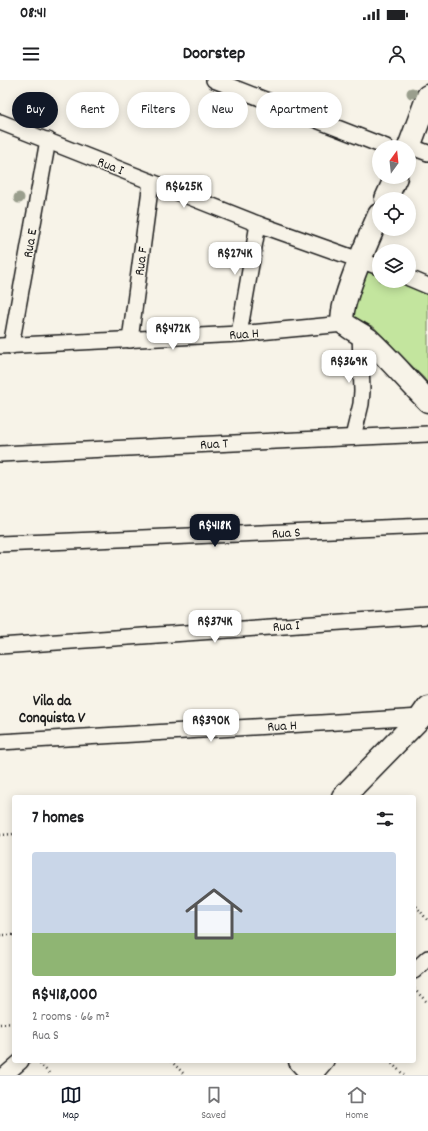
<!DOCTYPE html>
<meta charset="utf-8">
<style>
:root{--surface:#fff;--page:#f6f6f6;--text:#202124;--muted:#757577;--line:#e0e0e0;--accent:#111827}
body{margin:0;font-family:Dekko,sans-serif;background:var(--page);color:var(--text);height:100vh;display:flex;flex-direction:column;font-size:15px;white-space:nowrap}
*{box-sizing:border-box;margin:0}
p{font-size:13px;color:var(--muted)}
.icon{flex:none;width:22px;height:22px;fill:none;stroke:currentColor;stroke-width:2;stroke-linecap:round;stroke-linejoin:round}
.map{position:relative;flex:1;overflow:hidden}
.side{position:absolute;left:12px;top:715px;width:404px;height:268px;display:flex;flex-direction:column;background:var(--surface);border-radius:4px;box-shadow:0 2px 10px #0003}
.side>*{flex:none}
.guide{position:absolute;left:12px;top:12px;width:404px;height:36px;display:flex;gap:8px}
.needle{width:26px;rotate:15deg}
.fabs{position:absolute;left:372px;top:60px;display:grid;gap:8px}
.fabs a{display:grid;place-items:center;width:44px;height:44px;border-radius:50%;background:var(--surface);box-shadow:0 2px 10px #0003;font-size:20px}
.price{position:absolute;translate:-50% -34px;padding:0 9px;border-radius:8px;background:#fff;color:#222;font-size:13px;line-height:26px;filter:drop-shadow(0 1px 2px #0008)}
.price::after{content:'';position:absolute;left:50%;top:24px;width:12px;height:9px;margin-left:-6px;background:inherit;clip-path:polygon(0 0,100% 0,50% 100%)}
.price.on{background:var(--accent);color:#fff}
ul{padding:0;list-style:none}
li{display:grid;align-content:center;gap:8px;height:212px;padding:0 20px}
li span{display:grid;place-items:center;height:124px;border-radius:4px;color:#555}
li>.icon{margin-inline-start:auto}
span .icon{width:72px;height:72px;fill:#fffc;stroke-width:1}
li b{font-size:17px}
h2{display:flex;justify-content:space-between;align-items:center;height:48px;padding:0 20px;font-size:17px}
.tag{padding:0 14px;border-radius:18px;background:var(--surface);box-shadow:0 2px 10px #0003;font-size:14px;line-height:36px}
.tag.on{background:var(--accent);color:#fff}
.status{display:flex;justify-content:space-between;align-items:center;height:28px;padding:0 20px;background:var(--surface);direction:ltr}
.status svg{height:11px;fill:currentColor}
header{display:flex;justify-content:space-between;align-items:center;height:52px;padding:0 20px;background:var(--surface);font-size:18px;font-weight:700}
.dock{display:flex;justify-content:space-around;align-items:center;height:56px;border-top:1px solid var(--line);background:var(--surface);font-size:11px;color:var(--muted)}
.dock a{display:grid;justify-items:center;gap:2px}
.dock .on{color:var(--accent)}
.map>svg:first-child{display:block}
</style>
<div class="status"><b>08:41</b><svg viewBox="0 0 49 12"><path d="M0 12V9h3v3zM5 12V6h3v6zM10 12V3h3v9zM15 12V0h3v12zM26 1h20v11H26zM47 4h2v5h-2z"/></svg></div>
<header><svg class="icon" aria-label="menu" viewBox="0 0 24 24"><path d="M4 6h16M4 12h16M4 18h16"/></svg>Doorstep<svg class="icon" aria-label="person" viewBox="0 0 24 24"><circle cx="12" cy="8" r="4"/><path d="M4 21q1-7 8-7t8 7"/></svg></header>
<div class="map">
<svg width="428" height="995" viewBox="0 0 428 995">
<rect width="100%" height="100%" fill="#f7f3e8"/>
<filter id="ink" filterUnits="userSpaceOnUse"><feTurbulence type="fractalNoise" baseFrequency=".025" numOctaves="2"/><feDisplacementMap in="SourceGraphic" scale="8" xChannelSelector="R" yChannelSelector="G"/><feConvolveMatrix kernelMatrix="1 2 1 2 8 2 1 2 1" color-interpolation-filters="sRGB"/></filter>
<g filter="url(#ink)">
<polygon fill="#c3e59e" stroke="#70805d" points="367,191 379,195 379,201 394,201 428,214 428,304 424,298 374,247 351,237"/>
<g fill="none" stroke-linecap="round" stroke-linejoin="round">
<defs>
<g id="minor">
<polyline points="214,0 386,67"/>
<polyline points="0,42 258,144 379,187"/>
<polyline points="409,66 428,73"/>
<polyline points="409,198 428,206"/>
<polyline points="239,254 258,144"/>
<polyline points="130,260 151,102"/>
<polyline points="0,266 239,254 344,244"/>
<polyline points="11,266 48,60"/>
<polyline points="353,357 361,324 362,311 360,253"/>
<polyline points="0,374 428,354"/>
<polyline points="0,464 428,446"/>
<polyline points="0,566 428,536"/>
<polyline points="0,662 421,637"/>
<polyline points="414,891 428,878"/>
<polyline points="5,995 21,981"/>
<polyline points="314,995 326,981"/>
</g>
<g id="secondary">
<polyline points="409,67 428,16"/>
<polyline points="386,119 396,97"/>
<path d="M379,135C372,151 337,228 343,242C346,247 362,254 368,259C389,278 408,301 428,321"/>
<polyline points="343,717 421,637 428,627"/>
<polyline points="300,981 313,995"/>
</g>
</defs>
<use href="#minor" stroke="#1c1c1c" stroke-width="18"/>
<use href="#secondary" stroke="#1c1c1c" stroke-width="25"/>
<g stroke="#1c1c1c" stroke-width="2.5" stroke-dasharray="1 3" stroke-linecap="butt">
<polyline points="0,755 14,754"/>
<polyline points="414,823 428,841"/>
<polyline points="0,855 14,855"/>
<polyline points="414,909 428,923"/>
<polyline points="0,944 14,943"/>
<polyline points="37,981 51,995"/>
<polyline points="171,981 185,995"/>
<polyline points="389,981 404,995"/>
</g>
<use href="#minor" stroke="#f7f3e8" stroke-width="15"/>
<use href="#secondary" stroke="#f7f3e8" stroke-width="22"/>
</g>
<g fill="#9a9e8d">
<circle cx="412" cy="13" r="5.5"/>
<circle cx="19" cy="118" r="5.5"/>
<circle cx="238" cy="177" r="5.5"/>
</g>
</g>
<g text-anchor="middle" stroke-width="3" stroke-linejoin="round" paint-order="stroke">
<g font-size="14" fill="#1c1c1c" stroke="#f7f3e8">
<text transform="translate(111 85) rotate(22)" y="5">Rua I</text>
<text transform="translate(29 163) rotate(-80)" y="5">Rua E</text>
<text transform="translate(140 181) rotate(-82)" y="5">Rua F</text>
<text transform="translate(244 253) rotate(-4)" y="5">Rua H</text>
<text transform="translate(214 363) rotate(-3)" y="5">Rua T</text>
<text transform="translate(286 452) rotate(-3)" y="5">Rua S</text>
<text transform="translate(286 545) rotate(-4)" y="5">Rua I</text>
<text transform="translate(282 645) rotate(-3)" y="5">Rua H</text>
</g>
<g font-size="15" font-weight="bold" fill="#1c1c1c" stroke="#f7f3e8">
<text x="52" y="625">Vila da<tspan x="52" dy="17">Conquista V</tspan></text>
</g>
</g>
</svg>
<div class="fabs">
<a><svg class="needle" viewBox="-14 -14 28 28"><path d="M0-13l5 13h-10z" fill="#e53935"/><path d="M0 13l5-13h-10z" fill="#757577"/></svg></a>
<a><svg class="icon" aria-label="locate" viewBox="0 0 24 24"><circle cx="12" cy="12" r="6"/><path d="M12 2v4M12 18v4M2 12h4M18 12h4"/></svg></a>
<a><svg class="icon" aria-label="layers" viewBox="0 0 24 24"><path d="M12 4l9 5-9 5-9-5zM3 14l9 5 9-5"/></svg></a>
</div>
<b class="price" style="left:184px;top:129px">R$625K</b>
<b class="price" style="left:235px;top:196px">R$274K</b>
<b class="price" style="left:173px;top:271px">R$472K</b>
<b class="price" style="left:349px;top:304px">R$369K</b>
<b class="price on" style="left:215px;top:468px">R$418K</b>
<b class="price" style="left:215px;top:564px">R$374K</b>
<b class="price" style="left:211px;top:663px">R$390K</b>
<div class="guide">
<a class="tag on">Buy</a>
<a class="tag">Rent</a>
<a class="tag">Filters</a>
<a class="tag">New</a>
<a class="tag">Apartment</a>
</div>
<section class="side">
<h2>7 homes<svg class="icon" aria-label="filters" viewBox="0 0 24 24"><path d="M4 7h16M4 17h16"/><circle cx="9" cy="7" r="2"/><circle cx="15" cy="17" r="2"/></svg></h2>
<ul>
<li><span style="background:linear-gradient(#c9d6e8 65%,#8fb573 0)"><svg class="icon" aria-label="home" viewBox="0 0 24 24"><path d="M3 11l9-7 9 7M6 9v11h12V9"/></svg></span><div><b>R$418,000</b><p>2 rooms · 66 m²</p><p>Rua S</p></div></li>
</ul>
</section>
</div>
<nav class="dock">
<a class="on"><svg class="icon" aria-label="map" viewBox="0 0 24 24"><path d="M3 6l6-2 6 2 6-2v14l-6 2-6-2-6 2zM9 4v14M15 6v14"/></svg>Map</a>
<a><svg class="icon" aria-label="saved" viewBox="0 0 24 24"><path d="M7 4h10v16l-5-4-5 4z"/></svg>Saved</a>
<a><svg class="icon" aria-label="home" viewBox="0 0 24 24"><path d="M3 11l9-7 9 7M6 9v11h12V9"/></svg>Home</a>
</nav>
